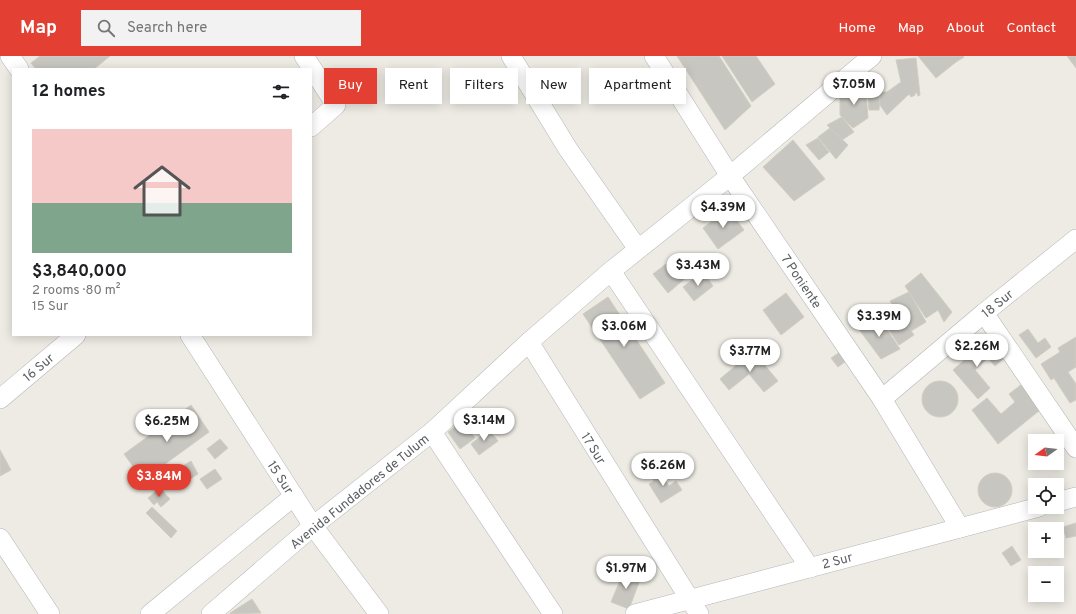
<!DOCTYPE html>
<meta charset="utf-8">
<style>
:root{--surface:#fff;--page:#f2f2f2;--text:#202124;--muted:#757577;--accent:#e34033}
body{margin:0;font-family:Overpass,sans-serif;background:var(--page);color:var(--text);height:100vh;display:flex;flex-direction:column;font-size:15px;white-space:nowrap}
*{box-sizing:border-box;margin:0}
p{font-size:13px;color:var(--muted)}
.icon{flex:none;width:22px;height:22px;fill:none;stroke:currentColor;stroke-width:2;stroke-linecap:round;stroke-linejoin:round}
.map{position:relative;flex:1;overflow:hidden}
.drawer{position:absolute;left:12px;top:12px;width:300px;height:268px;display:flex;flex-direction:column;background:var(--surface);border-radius:0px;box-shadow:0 2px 10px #0003}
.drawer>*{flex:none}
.top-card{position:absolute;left:324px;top:12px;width:380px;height:36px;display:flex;gap:8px}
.needle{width:26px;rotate:255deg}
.tools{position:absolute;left:1028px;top:378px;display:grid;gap:8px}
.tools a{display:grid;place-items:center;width:36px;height:36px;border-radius:0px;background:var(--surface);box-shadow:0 2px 10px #0003;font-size:20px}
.price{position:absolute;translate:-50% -34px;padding:0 9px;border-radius:14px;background:#fff;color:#222;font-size:13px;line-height:26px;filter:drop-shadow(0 1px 2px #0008)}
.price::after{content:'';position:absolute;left:50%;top:24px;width:12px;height:9px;margin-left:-6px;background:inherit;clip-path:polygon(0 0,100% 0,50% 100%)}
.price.selected{background:var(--accent);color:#fff}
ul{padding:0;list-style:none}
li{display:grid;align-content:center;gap:8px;height:212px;padding:0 20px}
li span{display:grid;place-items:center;height:124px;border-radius:0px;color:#555}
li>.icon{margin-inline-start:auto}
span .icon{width:72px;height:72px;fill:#fffc;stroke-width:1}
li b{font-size:17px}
h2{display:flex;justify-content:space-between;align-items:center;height:48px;padding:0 20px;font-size:17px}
.tag{padding:0 14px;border-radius:0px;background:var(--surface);box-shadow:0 2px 10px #0003;font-size:14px;line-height:36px}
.tag.selected{background:var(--accent);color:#fff}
header{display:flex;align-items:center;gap:24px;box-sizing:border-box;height:56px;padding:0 20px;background:var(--accent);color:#fff}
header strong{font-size:19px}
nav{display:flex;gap:22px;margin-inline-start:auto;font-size:14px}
.search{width:280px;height:36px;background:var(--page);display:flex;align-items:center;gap:10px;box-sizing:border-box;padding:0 14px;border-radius:0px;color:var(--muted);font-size:15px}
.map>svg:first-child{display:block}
</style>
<header>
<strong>Map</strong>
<div class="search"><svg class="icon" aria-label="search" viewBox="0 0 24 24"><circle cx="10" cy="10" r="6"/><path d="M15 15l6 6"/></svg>Search here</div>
<nav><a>Home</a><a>Map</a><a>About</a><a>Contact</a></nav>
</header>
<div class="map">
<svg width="1076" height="558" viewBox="0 0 1076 558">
<rect width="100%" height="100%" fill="#edebe3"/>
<g fill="#c8c6c0" stroke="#d2cdc1">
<polygon points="40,0 110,0 94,13 36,13 31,7"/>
<polygon points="677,0 719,0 751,50 725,74"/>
<polygon points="722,0 756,0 775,28 752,46"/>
<polygon points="918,0 963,0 964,1 956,6 936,22"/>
<polygon points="1067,0 1076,0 1076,12"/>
<polygon points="916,2 920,39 918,40 917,37 915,37 915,39 911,41 909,38 887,59 880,49 879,36 887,36 901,26 896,4"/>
<polygon points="859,31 859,36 866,35 868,62 853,72 840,59 840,36 848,37 847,32"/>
<polygon points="868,40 880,40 879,54 869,54"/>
<polygon points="842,61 854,76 842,84 827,69"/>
<polygon points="830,72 848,89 836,103 818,81"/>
<polygon points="818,82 829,96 819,104 806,89"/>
<polygon points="793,84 825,123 794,145 763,111"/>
<polygon points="728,153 744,174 718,193 703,172"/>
<polygon points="682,199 695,214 668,237 653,218 666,208 668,211"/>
<polygon points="703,216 713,230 694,245 683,231"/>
<polygon points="921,217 952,256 944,266 938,254 926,262 905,230"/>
<polygon points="909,236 926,266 911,275 890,245"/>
<polygon points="786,237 804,261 781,279 763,254"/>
<polygon points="608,241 665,327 640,343 583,258"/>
<polygon points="894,250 914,279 899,289 877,256"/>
<polygon points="878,260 900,293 881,303 858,272"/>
<polygon points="1028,273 1038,287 1045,282 1051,291 1036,302 1019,279"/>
<polygon points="1076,281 1076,311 1068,316 1076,328 1076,344 1070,347 1054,322 1051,324 1041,308 1060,296 1058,292"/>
<polygon points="987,284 1003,303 995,310 988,302 975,314 990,332 978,343 953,314"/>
<polygon points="753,295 778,325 764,336 749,318 729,334 720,323"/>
<polygon points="840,296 846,305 838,311 831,302"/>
<polygon points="1026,325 1045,350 998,388 972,354 987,342 1001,358 1015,346 1009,338"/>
<circle cx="940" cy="343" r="18"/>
<polygon points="191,349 209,376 143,424 124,398"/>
<polygon points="463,365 475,382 460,393 448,376"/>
<polygon points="489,374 498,385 479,399 471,388"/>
<polygon points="220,383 228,392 215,403 207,393"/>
<polygon points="0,394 11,414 0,420"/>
<polygon points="191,405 198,418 185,426 178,413"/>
<polygon points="215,413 222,423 207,433 200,423"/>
<polygon points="658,413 669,430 676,425 682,434 661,447 649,428 654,425 649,418"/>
<circle cx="995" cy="434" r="17"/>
<polygon points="160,432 170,443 161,451 157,446 154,449 148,442"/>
<polygon points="152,451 177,475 171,482 146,457"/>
<polygon points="1076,467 1076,480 1066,482 1063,471"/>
<polygon points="1012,490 1021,504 1011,510 1002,497"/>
<polygon points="1059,511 1062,527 1057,528 1057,517 1040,517 1040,516"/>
<polygon points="624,515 641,521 629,553 611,546"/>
<polygon points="252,543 261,557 230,558 230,557"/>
</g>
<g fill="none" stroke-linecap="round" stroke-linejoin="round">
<defs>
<g id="minor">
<polyline points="10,0 19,13"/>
<polyline points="304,0 336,49 311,71"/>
<polyline points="511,0 568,93 638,193"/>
<polyline points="654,0 730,120 882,343 960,472"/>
<polyline points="611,215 810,512"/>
<polyline points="984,257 1076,392"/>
<polyline points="190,279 313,470 379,558"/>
<polyline points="529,286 699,558"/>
<polyline points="0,343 76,279"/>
<polyline points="882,343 984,257 1076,183"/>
<polyline points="432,376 553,558"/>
<polyline points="1057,446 1076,441"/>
<polyline points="0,482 50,558"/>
<polyline points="150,558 294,440"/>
<polyline points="211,558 313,470 432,376 529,286 611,215 730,120 872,0"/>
<polyline points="635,558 1039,451"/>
</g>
</defs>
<use href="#minor" stroke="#b3b5ba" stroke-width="20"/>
<use href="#minor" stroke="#fff" stroke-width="19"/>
</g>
<g text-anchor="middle" stroke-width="4" stroke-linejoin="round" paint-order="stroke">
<g font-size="13" fill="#5b5f63" stroke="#fff">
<text transform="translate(802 225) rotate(56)" y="5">7 Poniente</text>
<text transform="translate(997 247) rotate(-39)" y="5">18 Sur</text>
<text transform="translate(38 311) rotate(-40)" y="5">16 Sur</text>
<text transform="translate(594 392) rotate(58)" y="5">17 Sur</text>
<text transform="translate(281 421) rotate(57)" y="5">15 Sur</text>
<text transform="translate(359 435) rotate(-39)" y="5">Avenida Fundadores de Tulum</text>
<text transform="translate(837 504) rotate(-15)" y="5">2 Sur</text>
</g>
</g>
</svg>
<div class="tools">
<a><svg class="needle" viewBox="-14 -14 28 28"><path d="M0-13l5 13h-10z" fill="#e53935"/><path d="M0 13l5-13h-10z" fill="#757577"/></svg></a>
<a><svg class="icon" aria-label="locate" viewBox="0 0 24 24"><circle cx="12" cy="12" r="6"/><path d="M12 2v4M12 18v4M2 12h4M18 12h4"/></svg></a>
<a>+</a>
<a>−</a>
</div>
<b class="price" style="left:854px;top:50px">$7.05M</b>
<b class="price" style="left:723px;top:173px">$4.39M</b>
<b class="price" style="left:698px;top:231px">$3.43M</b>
<b class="price" style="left:879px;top:282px">$3.39M</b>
<b class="price" style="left:624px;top:292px">$3.06M</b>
<b class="price" style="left:977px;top:312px">$2.26M</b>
<b class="price" style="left:750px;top:317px">$3.77M</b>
<b class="price" style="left:484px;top:386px">$3.14M</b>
<b class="price" style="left:167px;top:387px">$6.25M</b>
<b class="price" style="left:663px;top:431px">$6.26M</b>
<b class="price selected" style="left:159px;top:442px">$3.84M</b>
<b class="price" style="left:626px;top:534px">$1.97M</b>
<div class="top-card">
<a class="tag selected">Buy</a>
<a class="tag">Rent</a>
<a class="tag">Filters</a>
<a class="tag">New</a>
<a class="tag">Apartment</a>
</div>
<section class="drawer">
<h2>12 homes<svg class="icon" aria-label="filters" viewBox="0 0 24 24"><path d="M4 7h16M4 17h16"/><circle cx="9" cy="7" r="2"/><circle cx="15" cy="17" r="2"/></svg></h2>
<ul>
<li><span style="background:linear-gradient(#f6c9c9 60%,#7fa58c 0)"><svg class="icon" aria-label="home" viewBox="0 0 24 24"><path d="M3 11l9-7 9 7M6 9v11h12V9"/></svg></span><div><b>$3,840,000</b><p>2 rooms · 80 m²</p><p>15 Sur</p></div></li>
</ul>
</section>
</div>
